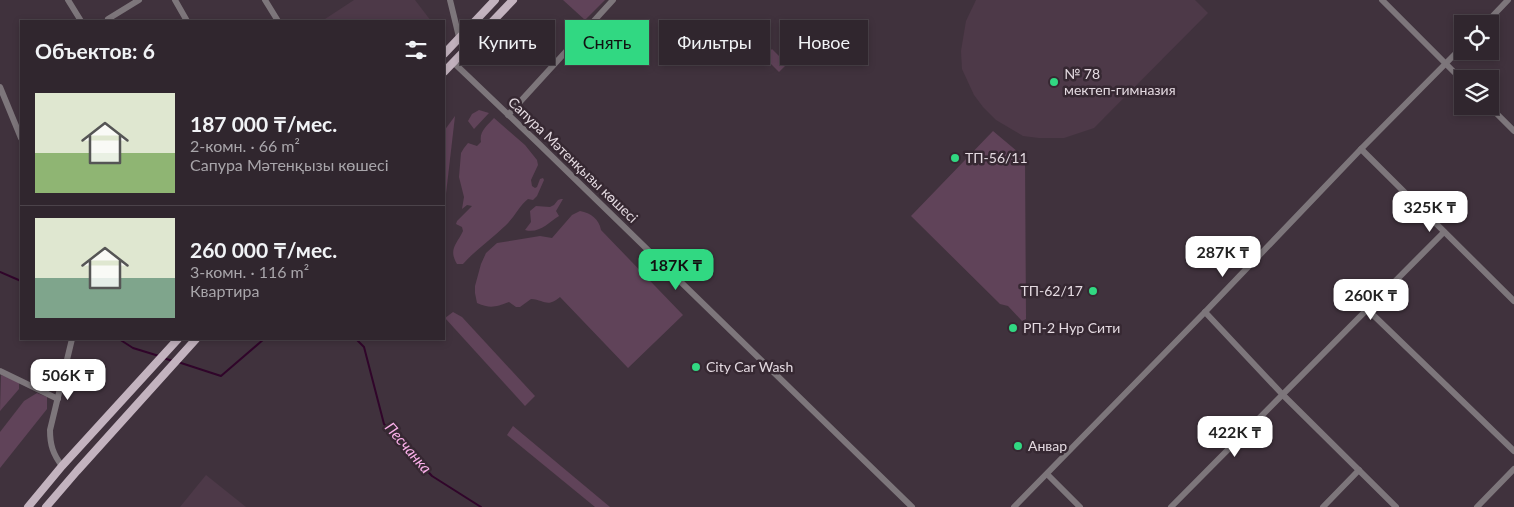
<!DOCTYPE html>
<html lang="ru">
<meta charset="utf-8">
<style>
:root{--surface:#30262e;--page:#3c323a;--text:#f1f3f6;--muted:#a8a5aa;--line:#4b434a;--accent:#31d882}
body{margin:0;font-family:Lato,sans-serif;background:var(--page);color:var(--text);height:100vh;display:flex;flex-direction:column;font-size:19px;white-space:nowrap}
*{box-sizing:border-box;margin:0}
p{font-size:16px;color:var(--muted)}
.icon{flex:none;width:28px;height:28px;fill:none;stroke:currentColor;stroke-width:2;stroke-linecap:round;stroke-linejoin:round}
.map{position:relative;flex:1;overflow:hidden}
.panel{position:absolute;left:20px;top:20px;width:425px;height:320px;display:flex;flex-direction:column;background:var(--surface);border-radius:0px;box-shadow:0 2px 8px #0003,0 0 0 1px var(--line)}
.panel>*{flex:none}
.guide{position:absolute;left:460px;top:20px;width:475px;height:45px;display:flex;gap:10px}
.tools{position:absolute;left:1454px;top:15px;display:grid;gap:10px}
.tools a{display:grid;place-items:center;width:45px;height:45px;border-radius:0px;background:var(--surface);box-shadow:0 2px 8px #0003,0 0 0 1px var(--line);font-size:25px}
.price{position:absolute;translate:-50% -42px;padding:0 11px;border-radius:10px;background:#fff;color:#222;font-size:16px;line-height:32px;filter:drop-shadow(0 1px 2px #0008)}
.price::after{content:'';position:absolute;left:50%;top:30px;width:15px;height:11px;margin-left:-8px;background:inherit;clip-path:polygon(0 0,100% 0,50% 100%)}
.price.current{background:var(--accent);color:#111}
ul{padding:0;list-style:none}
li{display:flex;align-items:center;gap:15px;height:125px;padding:0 15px}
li+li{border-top:1px solid var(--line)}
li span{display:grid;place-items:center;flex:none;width:140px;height:100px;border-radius:0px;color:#555}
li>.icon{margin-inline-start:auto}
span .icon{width:60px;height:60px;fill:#fffc;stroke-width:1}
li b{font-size:21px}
h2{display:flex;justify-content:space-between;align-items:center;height:60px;padding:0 15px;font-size:21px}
.tag{padding:0 18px;border-radius:0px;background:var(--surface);box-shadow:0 2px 8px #0003,0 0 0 1px var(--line);font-size:18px;line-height:45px}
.tag.current{background:var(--accent);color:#111}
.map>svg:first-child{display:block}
</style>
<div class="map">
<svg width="1514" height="507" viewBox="0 0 1514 507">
<rect width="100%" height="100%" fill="#40323d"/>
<g fill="#4d3948">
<polygon points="354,0 415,0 431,21 322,21"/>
<polygon points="976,0 1195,0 1208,13 1094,128 1064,138 1039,138 1023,136 996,120 983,107 974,95 962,69 961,51 966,21"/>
<polygon points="206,475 246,507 180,507"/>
</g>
<g fill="#604359">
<polygon points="563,0 605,0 585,20"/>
<polygon points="772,49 787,64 779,72 764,57"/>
<polygon points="479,110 489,113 474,129 468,121 472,114"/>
<polygon points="455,116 444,211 444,131"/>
<path d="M494,118L525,145L537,160L538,165L531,180L532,186L535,188L537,187L540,179L543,178L544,180L537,196L533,200L528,199C519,206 514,218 505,226C492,239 475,250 463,264H457C448,249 457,244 463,231L462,227L456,224L457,221L472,206L467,205L462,209L464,197L459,177L461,153L464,148L468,143L477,146L481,142C479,131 487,126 494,118Z"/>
<polygon points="993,131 1025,158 1026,319 1022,321 1008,306 1000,304 911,216"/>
<path d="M561,199H563L556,211L559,216C548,223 539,234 525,230L531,222L530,211L536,206L550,207L554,205L558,200Z"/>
<path d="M580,211C591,213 599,219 601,230L683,315L628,368L560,297C547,308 545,300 531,299L520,307H516L509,302C495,307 491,309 477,303L475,293V286L481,264L486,253L497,243L540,236L552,238L572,215Z"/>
<polygon points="453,312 462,317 535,396 525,406 445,318"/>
<polygon points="1,375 19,381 19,389 0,411"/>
<polygon points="37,393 47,397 47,409 0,468 0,432 24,401"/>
<polygon points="513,426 610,507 595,507 507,435"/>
</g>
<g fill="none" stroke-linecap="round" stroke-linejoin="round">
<g stroke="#30052a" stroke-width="2">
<polyline points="0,272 21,281"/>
<polyline points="119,339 133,348 159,356"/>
<polyline points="356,339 364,347 384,424 432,476 481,507"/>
<polyline points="163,358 173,361"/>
<polyline points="178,362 221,376 264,339"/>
</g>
<g stroke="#7d767b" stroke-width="6">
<polyline points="68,0 81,21"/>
<polyline points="175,0 187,21"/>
<polyline points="265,0 278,21"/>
<polyline points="450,0 459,37"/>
<polyline points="1382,0 1462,80"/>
<polyline points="108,19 139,0"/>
<polyline points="1485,24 1508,0"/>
<polyline points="453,62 538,143 912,507"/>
<polyline points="0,87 21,138"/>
<polyline points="1489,106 1514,131"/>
<polyline points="508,115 613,0"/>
<polyline points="1361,149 1514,301"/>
<polyline points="1367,309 1514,451"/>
<polyline points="1205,312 1283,395 1396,507"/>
<polyline points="0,371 58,399"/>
<path d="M62,466C53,454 50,445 50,430L72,339"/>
<polyline points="1047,474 1080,507"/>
<polyline points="1014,507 1205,312 1361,149 1462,47"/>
<polyline points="1171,507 1444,232"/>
<polyline points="1323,507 1359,470"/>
<polyline points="1477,507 1514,469"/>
</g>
<g stroke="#c3b3bf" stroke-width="8">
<polyline points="444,54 495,0"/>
<polyline points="444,72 513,0"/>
<polyline points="28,507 62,466 178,339"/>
<polyline points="46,507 77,471 196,339"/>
</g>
</g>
<g fill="#31d882" stroke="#362832" stroke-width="2">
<circle cx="1054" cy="82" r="5"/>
<circle cx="955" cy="158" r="5"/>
<circle cx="1093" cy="291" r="5"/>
<circle cx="1013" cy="328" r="5"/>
<circle cx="696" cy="367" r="5"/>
<circle cx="1018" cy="446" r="5"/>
</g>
<g text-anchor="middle" stroke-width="5" stroke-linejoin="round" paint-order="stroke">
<g font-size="14" fill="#e4dae1" stroke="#362832" text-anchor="start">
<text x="1064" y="79">№ 78<tspan x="1064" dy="16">мектеп-гимназия</tspan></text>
<text x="965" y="163">ТП-56/11</text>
<text x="1083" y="296" text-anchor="end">ТП-62/17</text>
<text x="1023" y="333">РП-2 Нур Сити</text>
<text x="706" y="372">City Car Wash</text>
<text x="1028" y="451">Анвар</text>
</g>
<g font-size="14" fill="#e4dae1" stroke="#362832">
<text transform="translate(573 160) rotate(44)" y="5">Сапура Мәтенқызы көшесі</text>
</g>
<g font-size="15" font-style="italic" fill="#faafe9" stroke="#362832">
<text transform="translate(408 448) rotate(49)" y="5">Песчанка</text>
</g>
</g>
</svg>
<div class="tools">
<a><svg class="icon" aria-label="locate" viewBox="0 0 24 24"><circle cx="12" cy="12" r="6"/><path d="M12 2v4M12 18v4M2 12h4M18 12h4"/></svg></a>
<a><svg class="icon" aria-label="layers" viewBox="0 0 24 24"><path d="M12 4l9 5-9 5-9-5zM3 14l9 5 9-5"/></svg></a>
</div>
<b class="price" style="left:1430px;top:233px">325K ₸</b>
<b class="price" style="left:1223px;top:278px">287K ₸</b>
<b class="price current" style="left:676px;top:291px">187K ₸</b>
<b class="price" style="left:1371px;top:321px">260K ₸</b>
<b class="price" style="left:68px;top:401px">506K ₸</b>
<b class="price" style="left:1235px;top:458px">422K ₸</b>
<div class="guide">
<a class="tag">Купить</a>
<a class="tag current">Снять</a>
<a class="tag">Фильтры</a>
<a class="tag">Новое</a>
</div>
<section class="panel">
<h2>Объектов: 6<svg class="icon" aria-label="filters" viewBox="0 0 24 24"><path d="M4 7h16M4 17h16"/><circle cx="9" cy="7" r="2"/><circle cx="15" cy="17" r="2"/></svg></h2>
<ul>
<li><span style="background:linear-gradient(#dfe7d0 60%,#8fb573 0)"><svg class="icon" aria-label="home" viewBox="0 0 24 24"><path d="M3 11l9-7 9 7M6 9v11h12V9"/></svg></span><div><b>187 000 ₸/мес.</b><p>2-комн. · 66 m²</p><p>Сапура Мәтенқызы көшесі</p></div></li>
<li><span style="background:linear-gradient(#dfe7d0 60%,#7fa58c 0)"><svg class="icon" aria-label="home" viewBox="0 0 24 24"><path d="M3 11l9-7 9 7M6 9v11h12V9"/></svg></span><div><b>260 000 ₸/мес.</b><p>3-комн. · 116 m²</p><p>Квартира</p></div></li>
</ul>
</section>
</div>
